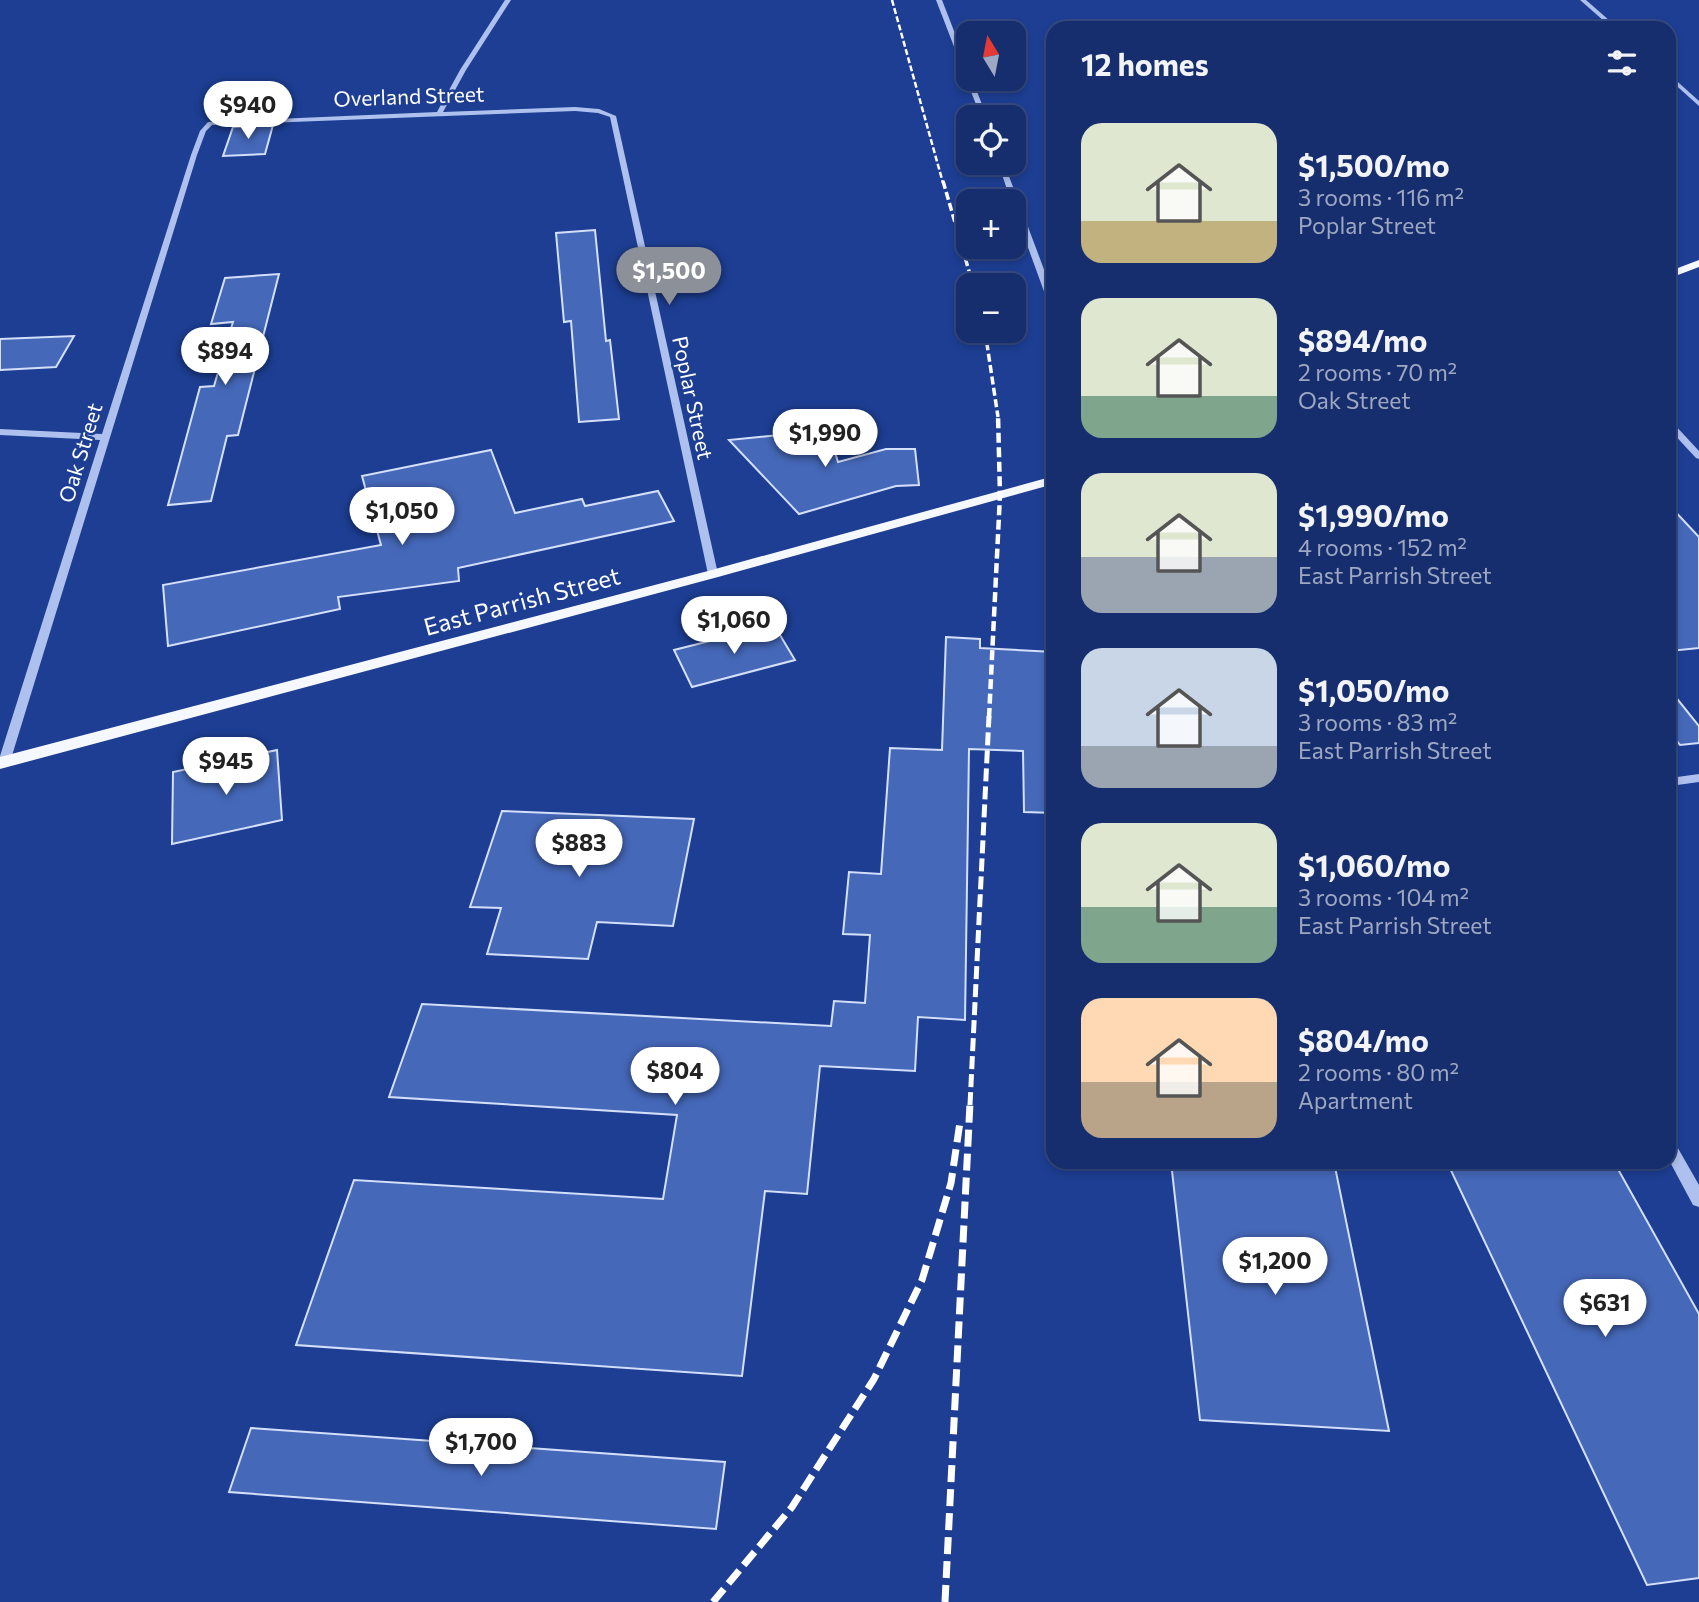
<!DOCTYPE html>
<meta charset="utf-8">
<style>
:root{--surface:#162e6e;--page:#1f3673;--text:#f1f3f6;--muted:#9ea8c2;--line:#354a81;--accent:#8c9099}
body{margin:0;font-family:Commissioner,sans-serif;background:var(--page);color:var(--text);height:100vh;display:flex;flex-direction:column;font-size:26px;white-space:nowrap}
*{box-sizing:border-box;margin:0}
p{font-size:23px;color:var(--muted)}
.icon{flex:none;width:38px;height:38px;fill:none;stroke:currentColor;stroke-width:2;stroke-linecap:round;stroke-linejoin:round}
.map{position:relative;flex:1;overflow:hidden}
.details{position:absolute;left:1046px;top:21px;width:630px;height:1148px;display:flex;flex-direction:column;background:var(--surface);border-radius:21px;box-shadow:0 4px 10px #0003,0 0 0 2px var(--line)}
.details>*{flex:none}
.needle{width:46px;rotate:350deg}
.fabs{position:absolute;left:956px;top:21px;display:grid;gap:14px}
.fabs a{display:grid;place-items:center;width:70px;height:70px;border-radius:14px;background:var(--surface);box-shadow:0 4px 10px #0003,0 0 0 2px var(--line);font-size:35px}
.price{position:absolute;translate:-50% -60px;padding:0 16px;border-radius:24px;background:#fff;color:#222;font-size:23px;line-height:46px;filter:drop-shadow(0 2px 4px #0008)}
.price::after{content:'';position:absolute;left:50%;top:42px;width:21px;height:16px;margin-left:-10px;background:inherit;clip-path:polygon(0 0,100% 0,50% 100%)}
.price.on{background:var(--accent);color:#fff}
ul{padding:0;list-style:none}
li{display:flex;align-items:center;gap:21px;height:175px;padding:0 35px}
li span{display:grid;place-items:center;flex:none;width:196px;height:140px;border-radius:21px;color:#555}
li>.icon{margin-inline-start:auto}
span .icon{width:84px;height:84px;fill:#fffc;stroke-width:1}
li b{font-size:30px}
h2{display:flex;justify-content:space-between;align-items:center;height:84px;padding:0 35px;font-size:30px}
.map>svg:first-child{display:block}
</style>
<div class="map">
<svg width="1699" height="1602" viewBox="0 0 1699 1602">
<rect width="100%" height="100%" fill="#1d3e93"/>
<g fill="#4568b9" stroke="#d4e0fa" stroke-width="2">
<polygon points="282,97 276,116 236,118 243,99"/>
<polygon points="273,125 265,154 223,156 233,127"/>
<polygon points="595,230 606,341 610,340 619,419 579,422 571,321 564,322 556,233"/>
<polygon points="279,274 238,435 227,436 211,501 168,505 200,387 214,386 233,322 211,324 225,278"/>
<polygon points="74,336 56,367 0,370 0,339"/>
<polygon points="828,430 838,462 886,449 915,449 919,485 896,486 799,514 729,440"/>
<polygon points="491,450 515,513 582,499 585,506 658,491 674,521 458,568 459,581 338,597 340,609 168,646 163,585 381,545 362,476"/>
<polygon points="1670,506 1699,537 1699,648 1670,651"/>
<polygon points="774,625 795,660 692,687 674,650"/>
<polygon points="946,637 980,639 980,648 1054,652 1054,813 1024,812 1023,751 969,749 965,1020 918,1017 915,1071 820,1066 807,1194 765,1191 742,1376 296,1345 354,1180 663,1199 677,1115 389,1097 422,1004 831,1026 834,1001 865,1003 870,935 843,934 849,872 881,874 890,748 942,750"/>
<polygon points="1670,690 1699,726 1699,743 1680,745 1670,732"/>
<polygon points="277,750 282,820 172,844 173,772"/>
<polygon points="502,811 694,819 673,926 597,922 588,959 487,954 501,908 470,907"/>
<polygon points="1171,1162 1334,1162 1389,1431 1200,1420"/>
<polygon points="1447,1162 1614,1162 1699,1314 1699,1578 1647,1585"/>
<polygon points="251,1428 725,1462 716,1529 229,1492"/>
</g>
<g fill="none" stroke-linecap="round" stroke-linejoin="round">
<g fill="#aec1ee" fill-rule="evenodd">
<polygon points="505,0 511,0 466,70 443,112 575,107 599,109 616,116 718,574 713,577 708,574 610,117 598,113 575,111 212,125 206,131 197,155 10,762 8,765 0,765 0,756 100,440 0,435 0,429 102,434 191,155 200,131 208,122 437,112 460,70"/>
<polygon points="936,0 942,0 968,67 968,77 965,75"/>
<polygon points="1580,0 1586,0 1618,28 1612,28"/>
<polygon points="1670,75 1699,101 1699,106 1670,80"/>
<polygon points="968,77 972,79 987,117 981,117 966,79"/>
<polygon points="998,163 1004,163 1054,296 1054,310 1050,308 1013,206 1013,201 1011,201"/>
<polygon points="1670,422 1673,423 1699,451 1699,459 1696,458 1670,430"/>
<polygon points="1699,774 1699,782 1670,786 1670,778"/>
<polygon points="1670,1141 1675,1143 1699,1185 1699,1207 1693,1205 1670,1162"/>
</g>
<g fill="#f6f8ff" fill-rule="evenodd">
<polygon points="1699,260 1699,267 1670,278 1670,271"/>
<polygon points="1054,476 1054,484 718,577 0,769 0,757 708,571"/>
</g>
<polyline stroke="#fff" stroke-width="2.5" stroke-dasharray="6 2.5" stroke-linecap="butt" points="892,0 943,183"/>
<g stroke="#fff" stroke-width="3.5" stroke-dasharray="8 3.5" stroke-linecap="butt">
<polyline points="943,181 973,285"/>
<polyline points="985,331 998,417"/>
</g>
<polyline stroke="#fff" stroke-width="4.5" stroke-dasharray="10 4.5" stroke-linecap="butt" points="989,718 1000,495 998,415"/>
<polyline stroke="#fff" stroke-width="5" stroke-dasharray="13 5" stroke-linecap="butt" points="970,1105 989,716"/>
<g stroke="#fff" stroke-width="7" stroke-dasharray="17 7" stroke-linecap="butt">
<polyline points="713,1602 792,1507 874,1379 922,1280 951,1183 960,1122"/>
<polyline points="945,1602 970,1103"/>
</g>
</g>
<g text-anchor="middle" stroke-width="5" stroke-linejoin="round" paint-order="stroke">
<g font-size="21" fill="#fff" stroke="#1d3e93">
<text transform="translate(409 97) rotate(-2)" y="7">Overland Street</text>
<text transform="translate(692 398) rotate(78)" y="7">Poplar Street</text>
<text transform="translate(81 453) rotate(-73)" y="7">Oak Street</text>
</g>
<g font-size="24" fill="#fff" stroke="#1d3e93">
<text transform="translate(522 602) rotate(-15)" y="8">East Parrish Street</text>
</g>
</g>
</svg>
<div class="fabs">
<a><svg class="needle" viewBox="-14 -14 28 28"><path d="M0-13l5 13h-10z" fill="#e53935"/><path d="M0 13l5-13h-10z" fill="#9ea8c2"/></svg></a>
<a><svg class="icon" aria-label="locate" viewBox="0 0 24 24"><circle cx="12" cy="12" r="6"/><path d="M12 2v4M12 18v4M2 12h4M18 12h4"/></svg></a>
<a>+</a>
<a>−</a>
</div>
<b class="price" style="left:248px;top:141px">$940</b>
<b class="price on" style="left:669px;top:307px">$1,500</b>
<b class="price" style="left:225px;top:387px">$894</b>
<b class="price" style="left:825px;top:469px">$1,990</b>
<b class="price" style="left:402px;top:547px">$1,050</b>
<b class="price" style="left:734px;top:656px">$1,060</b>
<b class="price" style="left:226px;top:797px">$945</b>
<b class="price" style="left:579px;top:879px">$883</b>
<b class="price" style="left:675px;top:1107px">$804</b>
<b class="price" style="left:1275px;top:1297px">$1,200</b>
<b class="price" style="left:1605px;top:1339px">$631</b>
<b class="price" style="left:481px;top:1478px">$1,700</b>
<section class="details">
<h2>12 homes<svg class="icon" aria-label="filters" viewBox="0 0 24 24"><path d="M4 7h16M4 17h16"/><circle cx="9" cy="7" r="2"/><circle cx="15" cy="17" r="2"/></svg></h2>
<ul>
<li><span style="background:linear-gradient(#dfe7d0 70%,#c2b280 0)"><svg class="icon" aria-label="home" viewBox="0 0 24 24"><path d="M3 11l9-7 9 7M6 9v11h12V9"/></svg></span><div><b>$1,500/mo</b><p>3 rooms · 116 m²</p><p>Poplar Street</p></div></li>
<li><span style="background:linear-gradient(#dfe7d0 70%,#7fa58c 0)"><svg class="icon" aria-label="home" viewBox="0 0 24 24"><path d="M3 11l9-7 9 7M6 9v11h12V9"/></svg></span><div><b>$894/mo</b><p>2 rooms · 70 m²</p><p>Oak Street</p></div></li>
<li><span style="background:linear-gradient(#dfe7d0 60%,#9aa5b1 0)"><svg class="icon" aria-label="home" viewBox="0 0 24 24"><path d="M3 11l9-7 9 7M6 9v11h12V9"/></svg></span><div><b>$1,990/mo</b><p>4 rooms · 152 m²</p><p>East Parrish Street</p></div></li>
<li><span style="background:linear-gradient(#c9d6e8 70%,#9aa5b1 0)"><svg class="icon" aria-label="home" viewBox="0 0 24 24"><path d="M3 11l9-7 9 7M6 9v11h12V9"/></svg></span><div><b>$1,050/mo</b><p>3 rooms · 83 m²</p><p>East Parrish Street</p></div></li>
<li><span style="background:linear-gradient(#dfe7d0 60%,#7fa58c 0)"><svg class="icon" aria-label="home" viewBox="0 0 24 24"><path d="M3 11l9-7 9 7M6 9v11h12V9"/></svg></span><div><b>$1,060/mo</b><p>3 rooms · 104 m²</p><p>East Parrish Street</p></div></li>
<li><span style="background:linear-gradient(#ffd9b3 60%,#b9a48a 0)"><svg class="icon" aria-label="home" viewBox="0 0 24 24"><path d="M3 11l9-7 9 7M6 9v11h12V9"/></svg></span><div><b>$804/mo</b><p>2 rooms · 80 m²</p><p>Apartment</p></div></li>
</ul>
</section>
</div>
